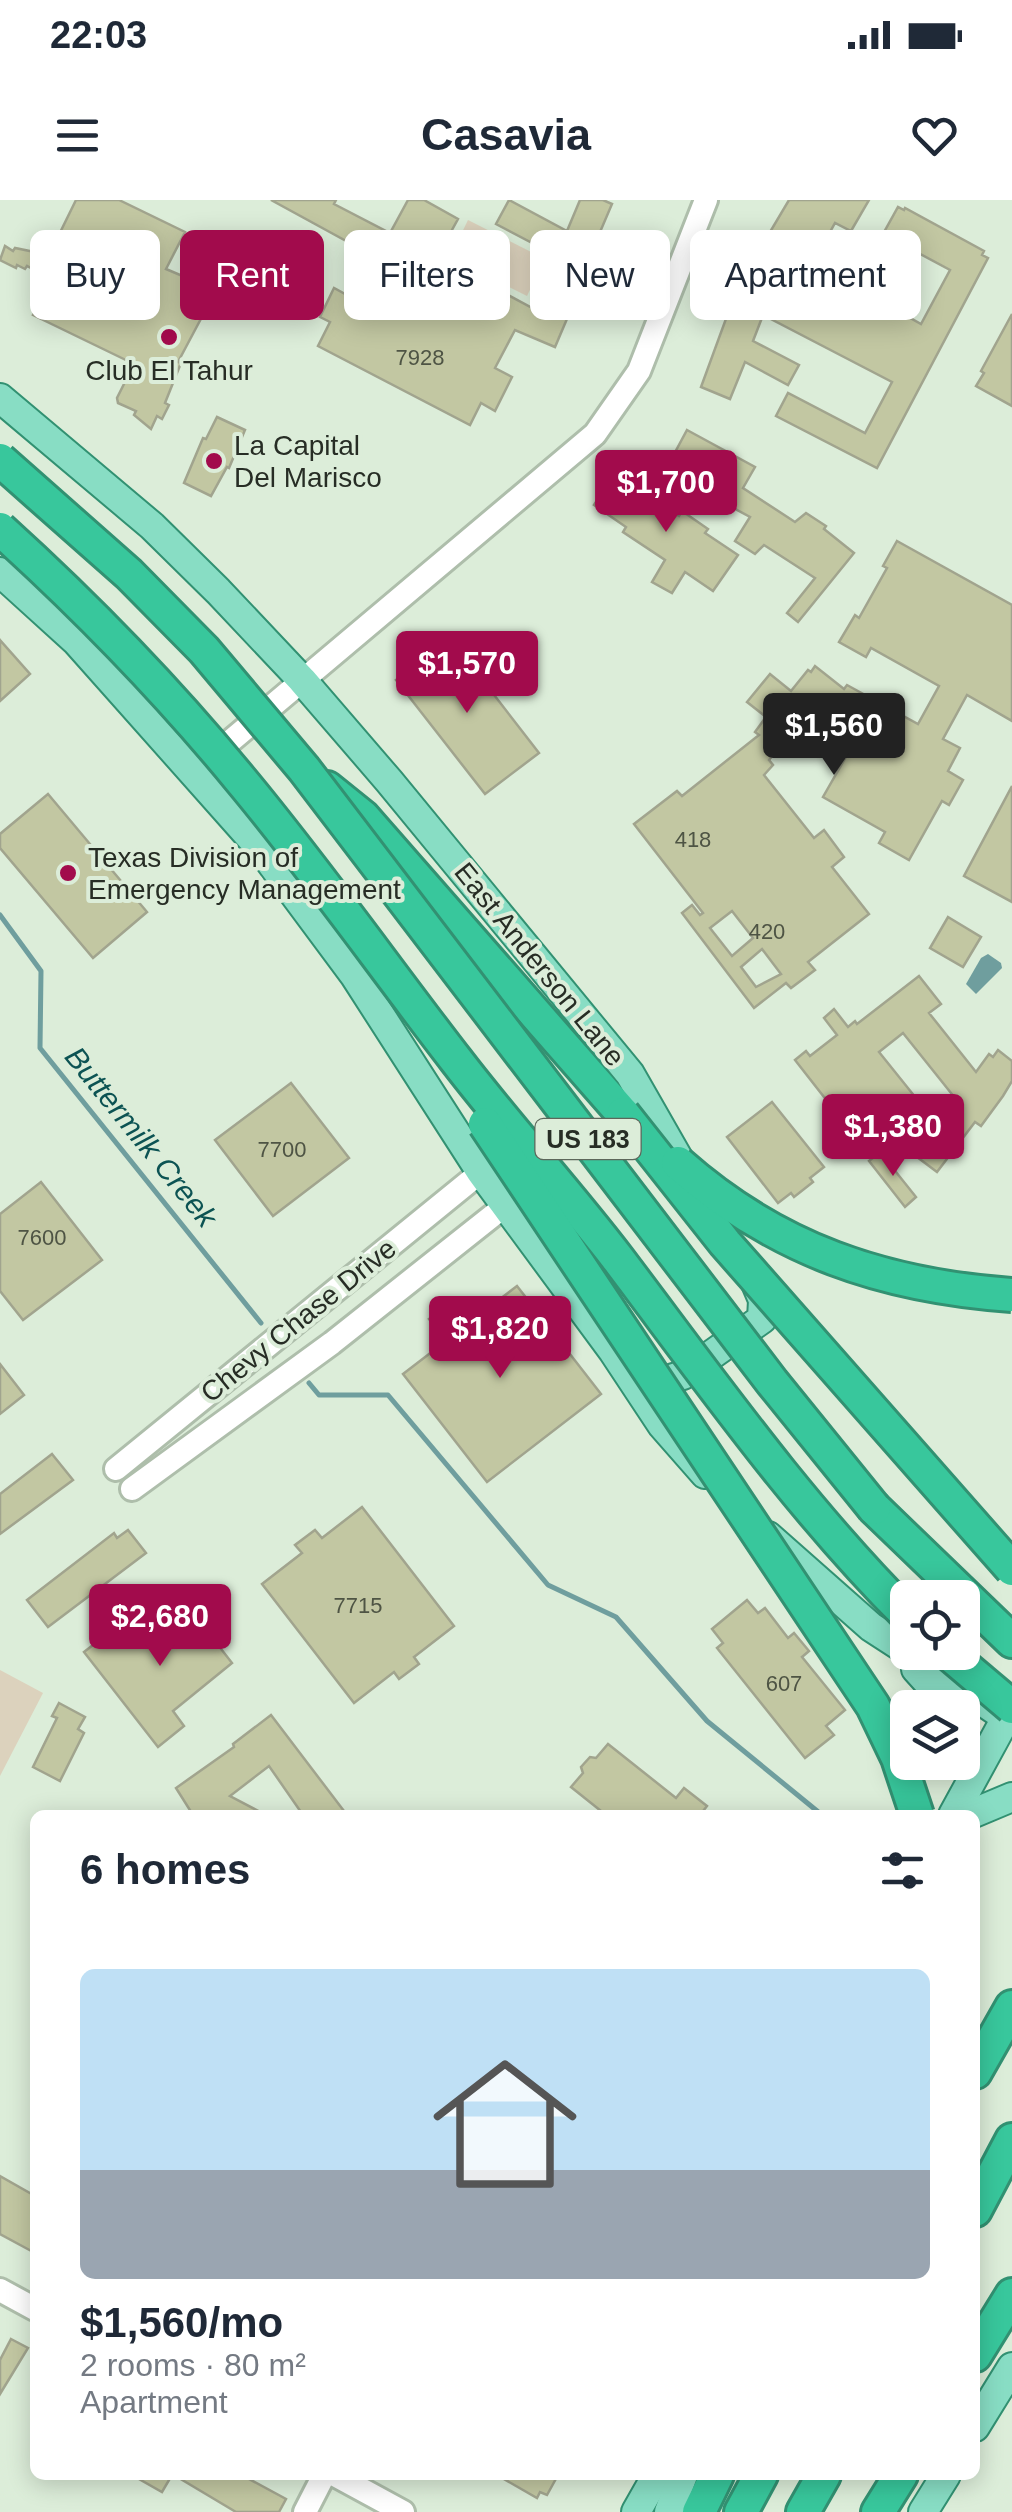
<!DOCTYPE html>
<meta charset="utf-8">
<style>
:root{--surface:#fff;--page:#f6f6f7;--text:#1f2937;--muted:#747a83;--accent:#a20b4c}
body{margin:0;font-family:Arial,sans-serif;background:var(--page);color:var(--text);height:100vh;display:flex;flex-direction:column;font-size:38px;white-space:nowrap}
*{box-sizing:border-box;margin:0}
p{font-size:32px;color:var(--muted)}
.icon{flex:none;width:55px;height:55px;fill:none;stroke:currentColor;stroke-width:2;stroke-linecap:round;stroke-linejoin:round}
.map{position:relative;flex:1;overflow:hidden}
.drawer{position:absolute;left:30px;top:1610px;width:950px;height:670px;display:flex;flex-direction:column;background:var(--surface);border-radius:15px;box-shadow:0 5px 25px #0003}
.drawer>*{flex:none}
.hud{position:absolute;left:30px;top:30px;width:952px;height:90px;display:flex;gap:20px}
.controls{position:absolute;left:890px;top:1380px;display:grid;gap:20px}
.controls a{display:grid;place-items:center;width:90px;height:90px;border-radius:15px;background:var(--surface);box-shadow:0 5px 25px #0003;font-size:50px}
.price{position:absolute;translate:-50% -85px;padding:0 22px;border-radius:10px;background:var(--accent);color:#fff;font-size:32px;line-height:65px;filter:drop-shadow(0 2px 5px #0008)}
.price::after{content:'';position:absolute;left:50%;top:60px;width:30px;height:22px;margin-left:-15px;background:inherit;clip-path:polygon(0 0,100% 0,50% 100%)}
.price.active{background:#222;color:#fff}
ul{padding:0;list-style:none}
li{display:grid;align-content:center;gap:20px;height:530px;padding:0 50px}
li span{display:grid;place-items:center;height:310px;border-radius:15px;color:#555}
li>.icon{margin-inline-start:auto}
span .icon{width:180px;height:180px;fill:#fffc;stroke-width:1}
li b{font-size:42px}
h2{display:flex;justify-content:space-between;align-items:center;height:120px;padding:0 50px;font-size:42px}
.pill{padding:0 35px;border-radius:15px;background:var(--surface);box-shadow:0 5px 25px #0003;font-size:35px;line-height:90px}
.pill.active{background:var(--accent);color:#fff}
.status{display:flex;justify-content:space-between;align-items:center;height:70px;padding:0 50px;background:var(--surface);direction:ltr}
.status svg{height:28px;fill:currentColor}
header{display:flex;justify-content:space-between;align-items:center;height:130px;padding:0 50px;background:var(--surface);font-size:45px;font-weight:700}
.map>svg:first-child{display:block}
</style>
<div class="status"><b>22:03</b><svg viewBox="0 0 49 12"><path d="M0 12V9h3v3zM5 12V6h3v6zM10 12V3h3v9zM15 12V0h3v12zM26 1h20v11H26zM47 4h2v5h-2z"/></svg></div>
<header><svg class="icon" aria-label="menu" viewBox="0 0 24 24"><path d="M4 6h16M4 12h16M4 18h16"/></svg>Casavia<svg class="icon" aria-label="heart" viewBox="0 0 24 24"><path d="M12 20l-8-8c-3-5 5-10 8-4 3-6 11-1 8 4z"/></svg></header>
<div class="map">
<svg width="1012" height="2312" viewBox="0 0 1012 2312">
<rect width="100%" height="100%" fill="#dcedd9"/>
<g fill="#dcd2bd">
<polygon points="468,20 545,59 527,96 450,57"/>
<polygon points="0,1470 43,1493 0,1576"/>
</g>
<polygon fill="#6f9e9e" points="988,754 1001,763 1002,768 976,794 966,784 981,758"/>
<g fill="none" stroke-linecap="round" stroke-linejoin="round">
<g stroke="#6f9e9e" stroke-width="5">
<polyline points="0,715 41,771 40,848 261,1123"/>
<polyline points="309,1183 319,1195 388,1195 548,1385 616,1417 707,1521 822,1615"/>
</g>
</g>
<g fill="#c2c7a2" stroke="#a1a48e" stroke-width="2.5" fill-rule="evenodd">
<polygon points="76,0 119,0 185,32 166,69 185,77 184,81 213,96 178,162 181,163 165,203 169,205 162,219 157,216 151,229 134,215 136,211 118,203 117,198 134,164 33,115 51,79 27,66 25,69 17,65 16,68 0,60 5,46 13,51 15,48 49,55"/>
<polygon points="271,0 336,0 334,4 390,33 408,0 424,0 458,19 437,57 536,110 557,56 496,24 509,0 567,31 580,0 603,0 612,4 600,32 603,34 555,147 515,130 495,168 512,177 495,211 481,203 470,225 318,146 330,122 320,117 334,88 347,95 368,53"/>
<polygon points="789,0 869,0 851,31 835,23 813,63 921,124 950,70 883,34 898,7 904,10 905,8 984,51 982,55 988,58 877,268 776,216 788,193 865,233 892,182 763,115 753,141 799,165 788,185 745,162 730,199 701,187 738,86 742,88 751,64"/>
<polygon points="1012,114 1012,206 976,186 984,173 981,171"/>
<polygon points="217,217 245,230 229,268 227,267 211,296 184,283 203,238 206,239"/>
<polygon points="687,230 755,267 743,288 795,322 806,313 826,326 824,329 854,353 798,422 787,413 815,378 764,345 755,354 735,341 750,317 665,271"/>
<polygon points="618,268 645,286 642,291 679,316 682,311 708,329 705,333 738,355 713,391 685,372 672,393 652,382 665,360 623,332 626,327 594,305"/>
<path d="M897,341L1012,405V521L967,495L943,539L960,548L948,571L963,580L949,605L942,601L909,660L879,643L885,632L823,597L851,548L803,522L795,532L793,530L769,560L773,565L764,575L814,638L824,630L844,657L832,667L869,714L808,762L815,770L791,788L786,783L754,808L682,713L692,705L700,715L703,713L634,624L677,591L682,596L759,535L755,532L766,517L747,502L770,474L791,491L808,470L811,472L815,466L844,489L847,485L918,524L939,486L871,448L866,457L839,442L855,415L859,418L887,368L883,366ZM732,711L753,738L732,756L710,728ZM762,749L781,774L756,787L741,767Z"/>
<polygon points="450,438 539,553 485,594 396,480"/>
<polygon points="0,440 30,474 0,501"/>
<polygon points="1012,586 1012,702 964,676"/>
<polygon points="48,594 147,712 93,758 0,648 0,634"/>
<polygon points="948,717 981,737 963,767 930,748"/>
<path d="M919,776L941,804L929,813L976,872L989,854L993,857L998,850L1012,861V881L1003,896L981,926L975,922L937,972L913,954L917,949L900,928L889,936L844,902L835,911L795,860L806,851L810,856L837,835L824,818L834,809L848,827L855,821L857,824ZM903,833L955,898L936,923L879,852Z"/>
<polygon points="291,883 349,958 273,1016 215,940"/>
<polygon points="772,902 824,967 810,978 813,982 794,997 791,993 778,1003 727,937"/>
<polygon points="880,952 916,997 905,1007 869,961"/>
<polygon points="41,982 102,1060 23,1120 0,1091 0,1014"/>
<polygon points="517,1086 601,1194 487,1282 403,1174 446,1141 429,1119 457,1098 474,1119"/>
<polygon points="0,1164 24,1195 0,1214"/>
<polygon points="52,1254 73,1280 0,1334 0,1294"/>
<polygon points="362,1307 454,1426 414,1457 419,1464 399,1479 394,1472 354,1503 262,1384 302,1353 295,1345 315,1330 322,1338"/>
<polygon points="128,1330 146,1353 48,1427 27,1400 114,1333 117,1338"/>
<polygon points="183,1400 232,1463 173,1511 184,1526 158,1547 84,1452 111,1431 122,1446"/>
<polygon points="747,1400 758,1413 765,1408 788,1438 794,1433 809,1451 802,1457 845,1510 826,1526 834,1535 805,1558 717,1448 723,1443 712,1429"/>
<polygon points="59,1503 85,1517 78,1529 84,1533 60,1581 33,1567 57,1518 52,1516"/>
<polygon points="271,1515 347,1615 303,1615 269,1566 230,1596 266,1615 193,1615 176,1588 234,1547 233,1544"/>
<polygon points="608,1544 676,1598 684,1588 707,1606 700,1615 606,1615 571,1587 583,1573 581,1567 590,1557 596,1558"/>
<polygon points="0,1976 35,1996 35,2053 0,2034"/>
<polygon points="11,2139 28,2148 0,2194 0,2160"/>
<polygon points="132,2275 172,2275 162,2292"/>
<polygon points="174,2275 251,2275 249,2279 286,2299 279,2312 236,2312"/>
<polygon points="497,2275 558,2275 547,2295 540,2292 537,2298"/>
</g>
<g fill="none" stroke-linecap="round" stroke-linejoin="round">
<defs>
<g id="minor">
<polyline points="208,560 595,234 639,171 706,0"/>
<polyline points="116,1269 481,972"/>
<polyline points="132,1289 332,1143 506,1005"/>
<polyline points="0,2090 35,2109"/>
<polyline points="335,2275 403,2312"/>
<polyline points="305,2312 324,2275"/>
</g>
<g id="major">
<polyline points="0,198 152,326 218,391 302,480 389,581 630,874 690,979"/>
<polyline points="0,372 77,442 260,648 355,776 481,972 613,1151 662,1225 705,1274"/>
<polyline points="638,1170 664,1181 683,1175 762,1119 763,1100 752,1074"/>
<polyline points="768,1336 871,1427 908,1451"/>
<polyline points="910,1452 998,1512"/>
<polyline points="916,1469 942,1498 945,1508"/>
<polyline points="953,1615 1012,1507"/>
<polyline points="969,1615 1012,1597"/>
<polyline points="975,2227 1012,2167"/>
<polyline points="636,2312 657,2275"/>
<polyline points="669,2312 683,2275"/>
<polyline points="923,2312 946,2275"/>
</g>
<g id="highway">
<polyline points="327,588 363,617 623,914"/>
<polyline points="874,1308 1012,1441"/>
<polyline points="975,1872 1012,1807"/>
<polyline points="975,2010 1012,1940"/>
<polyline points="975,2155 1012,2095"/>
<polyline points="699,2312 717,2275"/>
<polyline points="741,2312 761,2275"/>
<polyline points="803,2312 824,2275"/>
<polyline points="878,2312 901,2275"/>
</g>
</defs>
<use href="#minor" stroke="#aebeab" stroke-width="28"/>
<use href="#major" stroke="#329172" stroke-width="32"/>
<use href="#highway" stroke="#329172" stroke-width="38"/>
<use href="#minor" stroke="#fff" stroke-width="22"/>
<use href="#major" stroke="#88ddc4" stroke-width="28"/>
<use href="#highway" stroke="#38c79c" stroke-width="32"/>
<defs>
<g id="highway-bridge">
<polyline points="0,260 129,374 204,450 304,569 772,1182 874,1308"/>
<path d="M0,329C85,406 167,490 240,579C316,670 384,767 456,860C508,928 566,991 618,1059C711,1182 799,1307 908,1416"/>
<polyline points="623,914 725,1043 1012,1369"/>
<polyline points="485,924 873,1506 898,1558 917,1615"/>
<path d="M678,963C776,1050 884,1086 1012,1095"/>
<polyline points="947,1452 1012,1507"/>
</g>
</defs>
<use href="#highway-bridge" stroke="#329172" stroke-width="38" stroke-linecap="butt"/>
<use href="#highway-bridge" stroke="#38c79c" stroke-width="32"/>
</g>
<g fill="#a20b4c" stroke="#dcedd9" stroke-width="4">
<circle cx="169" cy="137" r="10"/>
<circle cx="214" cy="261" r="10"/>
<circle cx="68" cy="673" r="10"/>
</g>
<g text-anchor="middle" stroke-width="8" stroke-linejoin="round" paint-order="stroke">
<g font-size="22" fill="#4e5444">
<text x="420" y="165">7928</text>
<text x="693" y="647">418</text>
<text x="767" y="739">420</text>
<text x="282" y="957">7700</text>
<text x="42" y="1045">7600</text>
<text x="358" y="1413">7715</text>
<text x="784" y="1491">607</text>
</g>
<rect fill="#dcedd9" stroke="#5d675b" stroke-width="2.5" x="535.5" y="919" width="105" height="40" rx="8"/>
<g font-size="25" font-weight="bold" fill="#272d25">
<text x="588" y="948">US 183</text>
</g>
<g font-size="28" fill="#272d25" stroke="#dcedd9" text-anchor="start">
<text x="169" y="180" text-anchor="middle">Club El Tahur</text>
<text x="234" y="255">La Capital<tspan x="234" dy="32">Del Marisco</tspan></text>
<text x="88" y="667">Texas Division of<tspan x="88" dy="32">Emergency Management</tspan></text>
</g>
<g font-size="28" fill="#272d25" stroke="#dcedd9">
<text transform="translate(540 764) rotate(51)" y="10">East Anderson Lane</text>
<text transform="translate(298 1120) rotate(-39)" y="10">Chevy Chase Drive</text>
</g>
<g font-size="30" font-style="italic" fill="#0c5353" stroke="#dcedd9">
<text transform="translate(141 937) rotate(51)" y="10">Buttermilk Creek</text>
</g>
</g>
</svg>
<div class="controls">
<a><svg class="icon" aria-label="locate" viewBox="0 0 24 24"><circle cx="12" cy="12" r="6"/><path d="M12 2v4M12 18v4M2 12h4M18 12h4"/></svg></a>
<a><svg class="icon" aria-label="layers" viewBox="0 0 24 24"><path d="M12 4l9 5-9 5-9-5zM3 14l9 5 9-5"/></svg></a>
</div>
<b class="price" style="left:666px;top:335px">$1,700</b>
<b class="price" style="left:467px;top:516px">$1,570</b>
<b class="price active" style="left:834px;top:578px">$1,560</b>
<b class="price" style="left:893px;top:979px">$1,380</b>
<b class="price" style="left:500px;top:1181px">$1,820</b>
<b class="price" style="left:160px;top:1469px">$2,680</b>
<div class="hud">
<a class="pill">Buy</a>
<a class="pill active">Rent</a>
<a class="pill">Filters</a>
<a class="pill">New</a>
<a class="pill">Apartment</a>
</div>
<section class="drawer">
<h2>6 homes<svg class="icon" aria-label="filters" viewBox="0 0 24 24"><path d="M4 7h16M4 17h16"/><circle cx="9" cy="7" r="2"/><circle cx="15" cy="17" r="2"/></svg></h2>
<ul>
<li><span style="background:linear-gradient(#bfe0f5 65%,#9aa5b1 0)"><svg class="icon" aria-label="home" viewBox="0 0 24 24"><path d="M3 11l9-7 9 7M6 9v11h12V9"/></svg></span><div><b>$1,560/mo</b><p>2 rooms · 80 m²</p><p>Apartment</p></div></li>
</ul>
</section>
</div>
